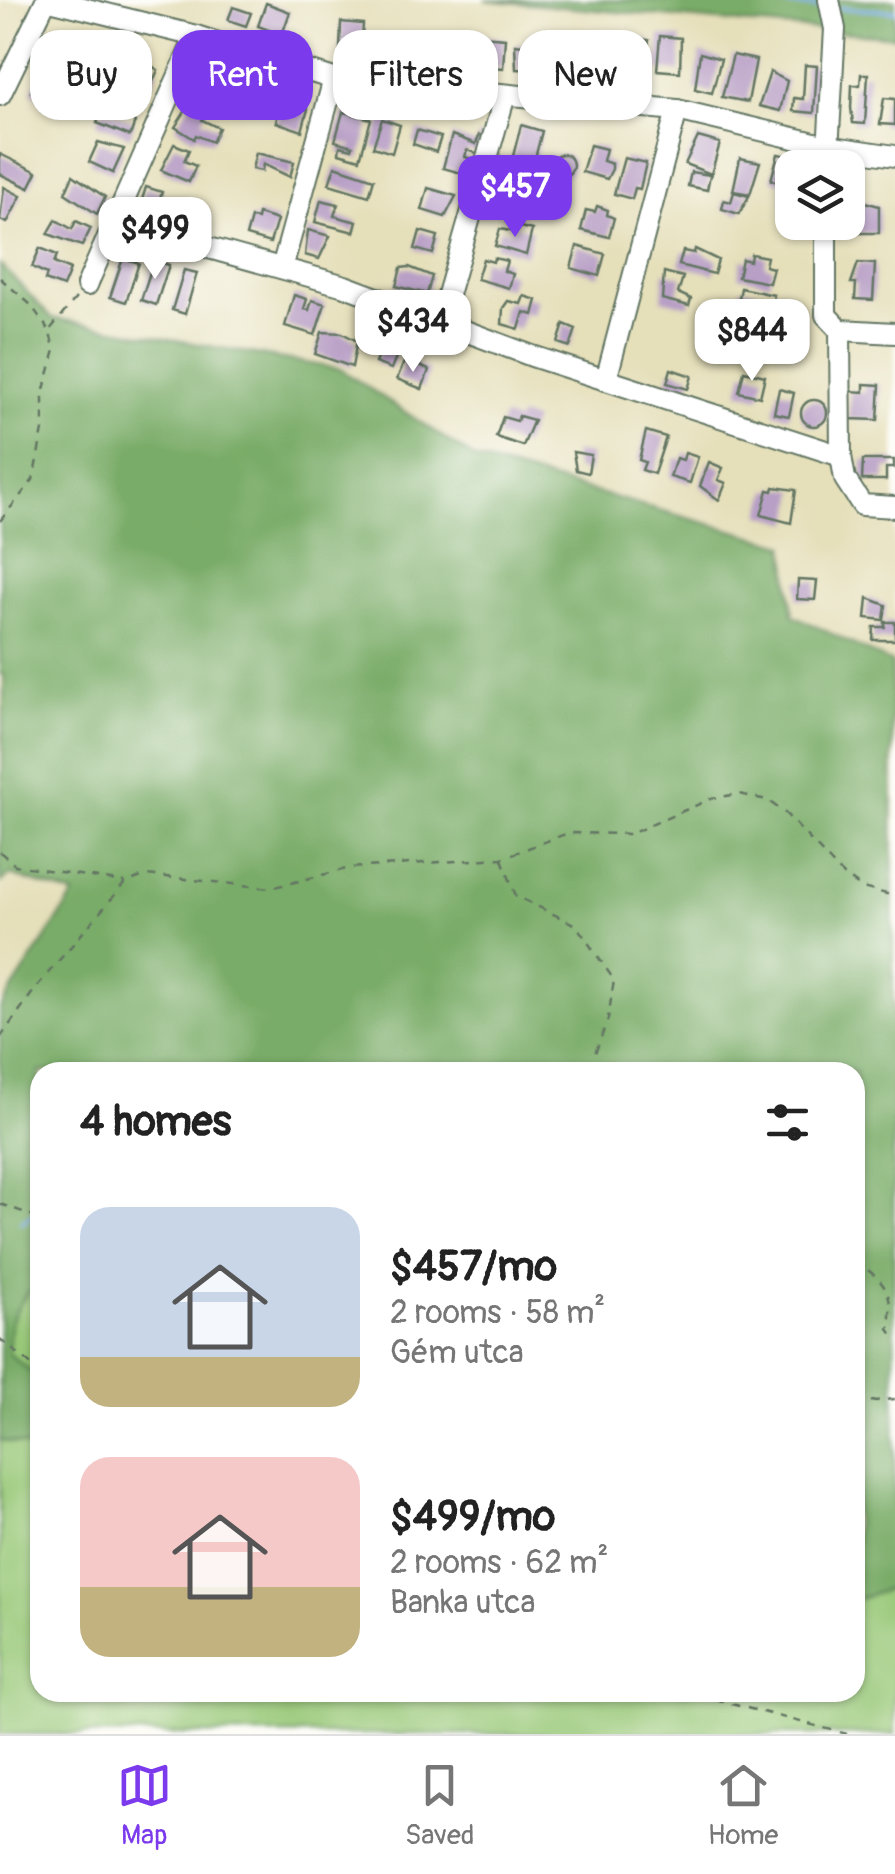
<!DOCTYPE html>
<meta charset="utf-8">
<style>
:root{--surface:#fff;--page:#f2f2f2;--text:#222;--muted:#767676;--line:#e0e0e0;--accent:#7c3aed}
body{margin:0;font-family:Pangolin,sans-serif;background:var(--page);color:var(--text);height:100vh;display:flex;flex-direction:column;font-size:38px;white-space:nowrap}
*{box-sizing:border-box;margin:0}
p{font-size:32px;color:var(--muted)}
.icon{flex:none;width:55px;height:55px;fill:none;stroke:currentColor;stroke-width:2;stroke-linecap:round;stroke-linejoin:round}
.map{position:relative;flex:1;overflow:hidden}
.drawer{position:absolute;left:30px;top:1062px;width:835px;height:640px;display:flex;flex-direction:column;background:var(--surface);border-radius:30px;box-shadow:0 2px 8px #0004}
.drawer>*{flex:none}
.banner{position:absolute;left:30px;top:30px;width:835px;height:90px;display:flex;gap:20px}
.buttons{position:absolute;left:775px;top:150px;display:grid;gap:20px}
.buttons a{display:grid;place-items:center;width:90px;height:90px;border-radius:20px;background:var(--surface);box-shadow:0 2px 8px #0004;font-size:50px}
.price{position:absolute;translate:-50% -85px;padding:0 22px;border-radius:20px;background:#fff;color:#222;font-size:32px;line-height:65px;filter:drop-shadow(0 2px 5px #0008)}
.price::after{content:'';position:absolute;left:50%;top:60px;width:30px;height:22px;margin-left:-15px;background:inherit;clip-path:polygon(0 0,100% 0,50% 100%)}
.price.active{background:var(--accent);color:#fff}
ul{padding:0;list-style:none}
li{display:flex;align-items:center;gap:30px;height:250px;padding:0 50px}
li span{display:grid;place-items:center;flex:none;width:280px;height:200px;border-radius:30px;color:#555}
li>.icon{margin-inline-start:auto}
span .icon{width:120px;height:120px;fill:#fffc;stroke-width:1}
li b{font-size:42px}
h2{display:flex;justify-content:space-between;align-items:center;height:120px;padding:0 50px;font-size:42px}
.chip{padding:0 35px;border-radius:30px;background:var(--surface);box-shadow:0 2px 8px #0004;font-size:35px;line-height:90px}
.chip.active{background:var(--accent);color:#fff}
.tab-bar{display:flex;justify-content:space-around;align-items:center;height:140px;border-top:2px solid var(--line);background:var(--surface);font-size:28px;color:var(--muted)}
.tab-bar a{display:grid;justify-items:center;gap:5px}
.tab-bar .active{color:var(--accent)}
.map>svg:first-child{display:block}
</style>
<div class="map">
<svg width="895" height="1734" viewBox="0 0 895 1734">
<rect width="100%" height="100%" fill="#fdfcf7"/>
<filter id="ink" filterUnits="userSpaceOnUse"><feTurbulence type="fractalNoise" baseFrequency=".01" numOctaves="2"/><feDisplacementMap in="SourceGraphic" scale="20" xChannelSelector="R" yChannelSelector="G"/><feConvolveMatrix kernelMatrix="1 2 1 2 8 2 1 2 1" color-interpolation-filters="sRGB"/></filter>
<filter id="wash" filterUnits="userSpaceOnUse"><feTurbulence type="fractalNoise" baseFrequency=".0048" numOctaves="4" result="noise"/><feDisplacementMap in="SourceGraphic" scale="40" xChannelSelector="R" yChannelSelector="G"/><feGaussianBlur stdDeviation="2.25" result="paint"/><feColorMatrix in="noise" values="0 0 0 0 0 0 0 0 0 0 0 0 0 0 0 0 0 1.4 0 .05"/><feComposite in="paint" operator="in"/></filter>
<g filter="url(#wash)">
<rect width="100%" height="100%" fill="#e5dfba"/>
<g fill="#97c877" stroke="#5b8256" stroke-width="2.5">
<path d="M40,1291V1379L9,1354C7,1326 12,1314 28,1292Z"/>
<polygon points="0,1440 40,1449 40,1692 855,1692 855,1600 895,1587 895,1734 0,1734"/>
</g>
<g fill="#79ac68" stroke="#4c744e" stroke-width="2.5">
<polygon points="485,0 895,0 895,37"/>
<path d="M0,264L52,318L340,369L476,459L785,545L793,615L892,663L895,1587L855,1600V1072H40V1291L28,1292C12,1314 7,1326 9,1354L40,1379V1449L0,1440V1008L74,895L11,875L0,883L4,675L0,674Z"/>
</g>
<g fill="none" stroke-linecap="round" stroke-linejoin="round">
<g stroke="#73a9e1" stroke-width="4">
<polyline points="726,0 825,8"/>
<polyline points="840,8 895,11"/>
<polyline points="21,1222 40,1210"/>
</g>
</g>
<g id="blocks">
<g fill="#b89fc6">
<polygon points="266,3 290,12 282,35 258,26"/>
<polygon points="233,7 251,13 246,26 228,20"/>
<polygon points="341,22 363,24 361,55 340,50"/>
<polygon points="52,34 99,55 90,75 43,54"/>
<polygon points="481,36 505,38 503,68 478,66"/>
<polygon points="660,36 681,38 680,72 657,70"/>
<polygon points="632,38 649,40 644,76 627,74"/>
<polygon points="450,40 467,41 465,61 448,60"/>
<polygon points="515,44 540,47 537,70 516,69"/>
<polygon points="127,50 158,70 151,86 138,81 135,88 119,80 122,73 112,69 119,53 125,55"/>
<polygon points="700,53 721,59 712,93 695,89"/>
<polygon points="733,55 756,60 748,102 722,97"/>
<polygon points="805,65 817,66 814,113 793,111 794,98 803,99"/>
<polygon points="770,72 787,81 780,111 759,106"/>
<polygon points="225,74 242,80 240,86 250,91 243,106 206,95 212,83 219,86"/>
<polygon points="861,74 868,74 865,124 853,123 851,108 852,85 860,85"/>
<polygon points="40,75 59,84 53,103 31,92"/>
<polygon points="194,98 209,105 202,120 219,128 212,142 196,135 194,139 175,127"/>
<polygon points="884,98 895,99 895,125 880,124"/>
<polygon points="281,101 308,109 302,131 276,122"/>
<polygon points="103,109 135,122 130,136 97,123"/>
<polygon points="343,112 371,119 360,159 339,153 340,146 352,149 353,146 335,141"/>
<polygon points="382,119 400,125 392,153 373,147"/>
<polygon points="521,125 542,131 532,170 511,164"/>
<polygon points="417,130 441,137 436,152 413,144"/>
<polygon points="452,135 476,144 479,135 484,136 479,154 467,150 465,157 472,159 468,175 443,168"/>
<polygon points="698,137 720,143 711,174 685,164"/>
<polygon points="98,142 124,149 113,173 89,162"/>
<polygon points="174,144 189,150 184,161 196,166 189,182 161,170"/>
<polygon points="590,145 606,149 603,161 612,164 612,169 607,179 582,172"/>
<polygon points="256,153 294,162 290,177 263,164 262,171 252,169"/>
<circle cx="562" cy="165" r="11"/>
<polygon points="0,154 37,172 29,188 0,174"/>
<polygon points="778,154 795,157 797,163 792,168 792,206 783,204 782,183 771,180"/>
<polygon points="624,158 646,163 640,189 635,188 632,199 614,194"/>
<polygon points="740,158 760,162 750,194 733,191"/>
<polygon points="335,166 374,179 369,196 329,184"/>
<polygon points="691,172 710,175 707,190 688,186"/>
<polygon points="73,175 105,197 97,214 65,193"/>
<polygon points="499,184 529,191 524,211 495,204"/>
<polygon points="4,187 21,196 7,223 0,220"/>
<polygon points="146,187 162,192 156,211 140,206"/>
<polygon points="428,188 456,196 445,217 422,210"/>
<polygon points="734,192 749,196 739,214 722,209 724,200 731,202"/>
<polygon points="321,200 338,204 334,216 357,222 354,232 315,222"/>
<polygon points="858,200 879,206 879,233 852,233 852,206 858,206"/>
<polygon points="597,206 608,210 607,215 614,218 609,237 581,230 586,210 595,212"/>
<polygon points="258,214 277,220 270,243 246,236 251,218 257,219"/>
<polygon points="56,220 72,229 76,221 91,228 82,246 48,234"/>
<polygon points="512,225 532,230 526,255 495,246 500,229 510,231"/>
<polygon points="308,230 330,236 319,259 305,255"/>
<polygon points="420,231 438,236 433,254 415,249"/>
<polygon points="577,246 605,254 599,276 571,268"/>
<polygon points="40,248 57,255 54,263 70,270 63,287 45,280 47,274 32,267"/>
<polygon points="695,249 718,260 714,274 679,265 683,251 694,253"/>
<polygon points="751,254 767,257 765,266 773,268 769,283 738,277 742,259 750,261"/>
<polygon points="123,258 139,263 126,302 110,297"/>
<polygon points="494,258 507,261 504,271 513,274 509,288 477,279 483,259 493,262"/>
<polygon points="154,260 169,265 156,305 141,300"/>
<polygon points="858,263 875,264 873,300 855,299 856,283 851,283"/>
<polygon points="409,267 432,276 427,294 396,286 401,268"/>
<polygon points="184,270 197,273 185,314 172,310"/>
<polygon points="664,272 683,277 678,293 691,299 689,306 662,299"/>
<polygon points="741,288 774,295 770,315 737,308"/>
<polygon points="294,295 307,299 304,309 309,310 312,300 325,304 315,335 285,326"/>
<polygon points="524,296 537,300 533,315 524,312 519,329 502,324 503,308 508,301 521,304"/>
<polygon points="564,324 576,329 570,347 558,343"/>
<polygon points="322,332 342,333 357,341 352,367 315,354"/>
<polygon points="382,347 396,357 391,369 375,363"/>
<polygon points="405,360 429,370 422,389 397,379"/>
<polygon points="671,369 692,376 688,389 667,383"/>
<polygon points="744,371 765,376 760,397 739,392"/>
<polygon points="864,384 880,385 878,420 849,419 850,391 864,392"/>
<polygon points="779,389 794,393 789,416 774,413"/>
<circle cx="814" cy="413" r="13"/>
<polygon points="519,416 534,420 523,446 496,437 503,417 517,421"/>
<polygon points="646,431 666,437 654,474 642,470 645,462 639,460"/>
<polygon points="573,452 591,455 588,473 576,470"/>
<polygon points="685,453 698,457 690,483 670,477 676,458 683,460"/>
<polygon points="863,460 894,460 894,468 886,468 886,480 862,480"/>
<polygon points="709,462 723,468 718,480 726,483 719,500 700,486"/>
<polygon points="774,487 796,490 791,523 761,515 768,490 773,491"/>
<polygon points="798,580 817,581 815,600 797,599"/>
<polygon points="868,598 886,605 884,620 866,618"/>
<polygon points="885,622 895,622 895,640 873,640 874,627 885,627"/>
</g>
</g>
</g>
<g filter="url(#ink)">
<use href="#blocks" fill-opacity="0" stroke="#647663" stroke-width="2.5"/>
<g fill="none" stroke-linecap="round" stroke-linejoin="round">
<defs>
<g id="minor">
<polyline points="50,0 196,36 334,79 677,110 827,146 895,156"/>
<polyline points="0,95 46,0"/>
<polyline points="827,168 835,29 829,0"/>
<polyline points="112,221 345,286 532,356 841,456"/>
<polyline points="826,222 826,315 840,330 841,456 845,479 862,505 895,507"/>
<polyline points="282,268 334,79"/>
<polyline points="87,285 196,36"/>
<polyline points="441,319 505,95"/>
<polyline points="840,330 895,333"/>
<polyline points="606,380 677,110"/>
</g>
</defs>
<use href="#minor" stroke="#647663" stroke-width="24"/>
<g stroke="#647663" stroke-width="2.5" stroke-dasharray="8 8" stroke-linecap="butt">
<polyline points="0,278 31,305 48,329"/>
<polyline points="0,521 33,480 43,430 43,393 55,350 49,331 76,298"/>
<polyline points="0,852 15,865 124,882"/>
<polyline points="502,859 516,896 576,925 614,980 608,1019 588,1072"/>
<polyline points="0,1038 38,985 125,883 147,875 271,888 350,868 502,858 568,833 630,834 713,798 739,794 767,800 785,813 842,874 862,888 895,896"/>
<polyline points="0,1204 40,1218"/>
<path d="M855,1261C888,1283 893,1293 889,1329L895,1338"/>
<polyline points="0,1339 40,1372"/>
<polyline points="855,1403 895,1399"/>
<polyline points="685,1692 847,1734"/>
</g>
<use href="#minor" stroke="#fff" stroke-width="20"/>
</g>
</g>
</svg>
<div class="buttons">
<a><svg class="icon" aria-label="layers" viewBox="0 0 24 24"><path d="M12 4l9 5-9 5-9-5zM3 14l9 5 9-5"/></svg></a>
</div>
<b class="price active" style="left:515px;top:240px">$457</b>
<b class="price" style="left:155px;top:282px">$499</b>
<b class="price" style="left:413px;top:375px">$434</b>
<b class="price" style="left:752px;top:384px">$844</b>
<div class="banner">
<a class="chip">Buy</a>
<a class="chip active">Rent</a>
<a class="chip">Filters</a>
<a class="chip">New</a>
</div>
<section class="drawer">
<h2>4 homes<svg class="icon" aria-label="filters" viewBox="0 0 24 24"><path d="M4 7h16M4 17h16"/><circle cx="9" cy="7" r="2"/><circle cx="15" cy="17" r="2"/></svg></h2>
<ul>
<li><span style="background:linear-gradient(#c9d6e8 75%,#c2b280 0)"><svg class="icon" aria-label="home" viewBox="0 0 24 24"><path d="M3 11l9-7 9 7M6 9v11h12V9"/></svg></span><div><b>$457/mo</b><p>2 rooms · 58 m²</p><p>Gém utca</p></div></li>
<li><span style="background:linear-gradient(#f6c9c9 65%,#c2b280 0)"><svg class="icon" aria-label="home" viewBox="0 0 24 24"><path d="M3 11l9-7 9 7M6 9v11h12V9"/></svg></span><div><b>$499/mo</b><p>2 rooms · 62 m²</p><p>Banka utca</p></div></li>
</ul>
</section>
</div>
<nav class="tab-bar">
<a class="active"><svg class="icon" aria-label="map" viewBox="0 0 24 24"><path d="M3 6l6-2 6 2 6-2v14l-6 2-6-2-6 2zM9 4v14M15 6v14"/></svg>Map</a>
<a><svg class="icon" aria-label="saved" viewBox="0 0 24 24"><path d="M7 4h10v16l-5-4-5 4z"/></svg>Saved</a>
<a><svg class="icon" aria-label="home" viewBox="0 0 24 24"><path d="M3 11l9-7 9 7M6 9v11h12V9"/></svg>Home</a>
</nav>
